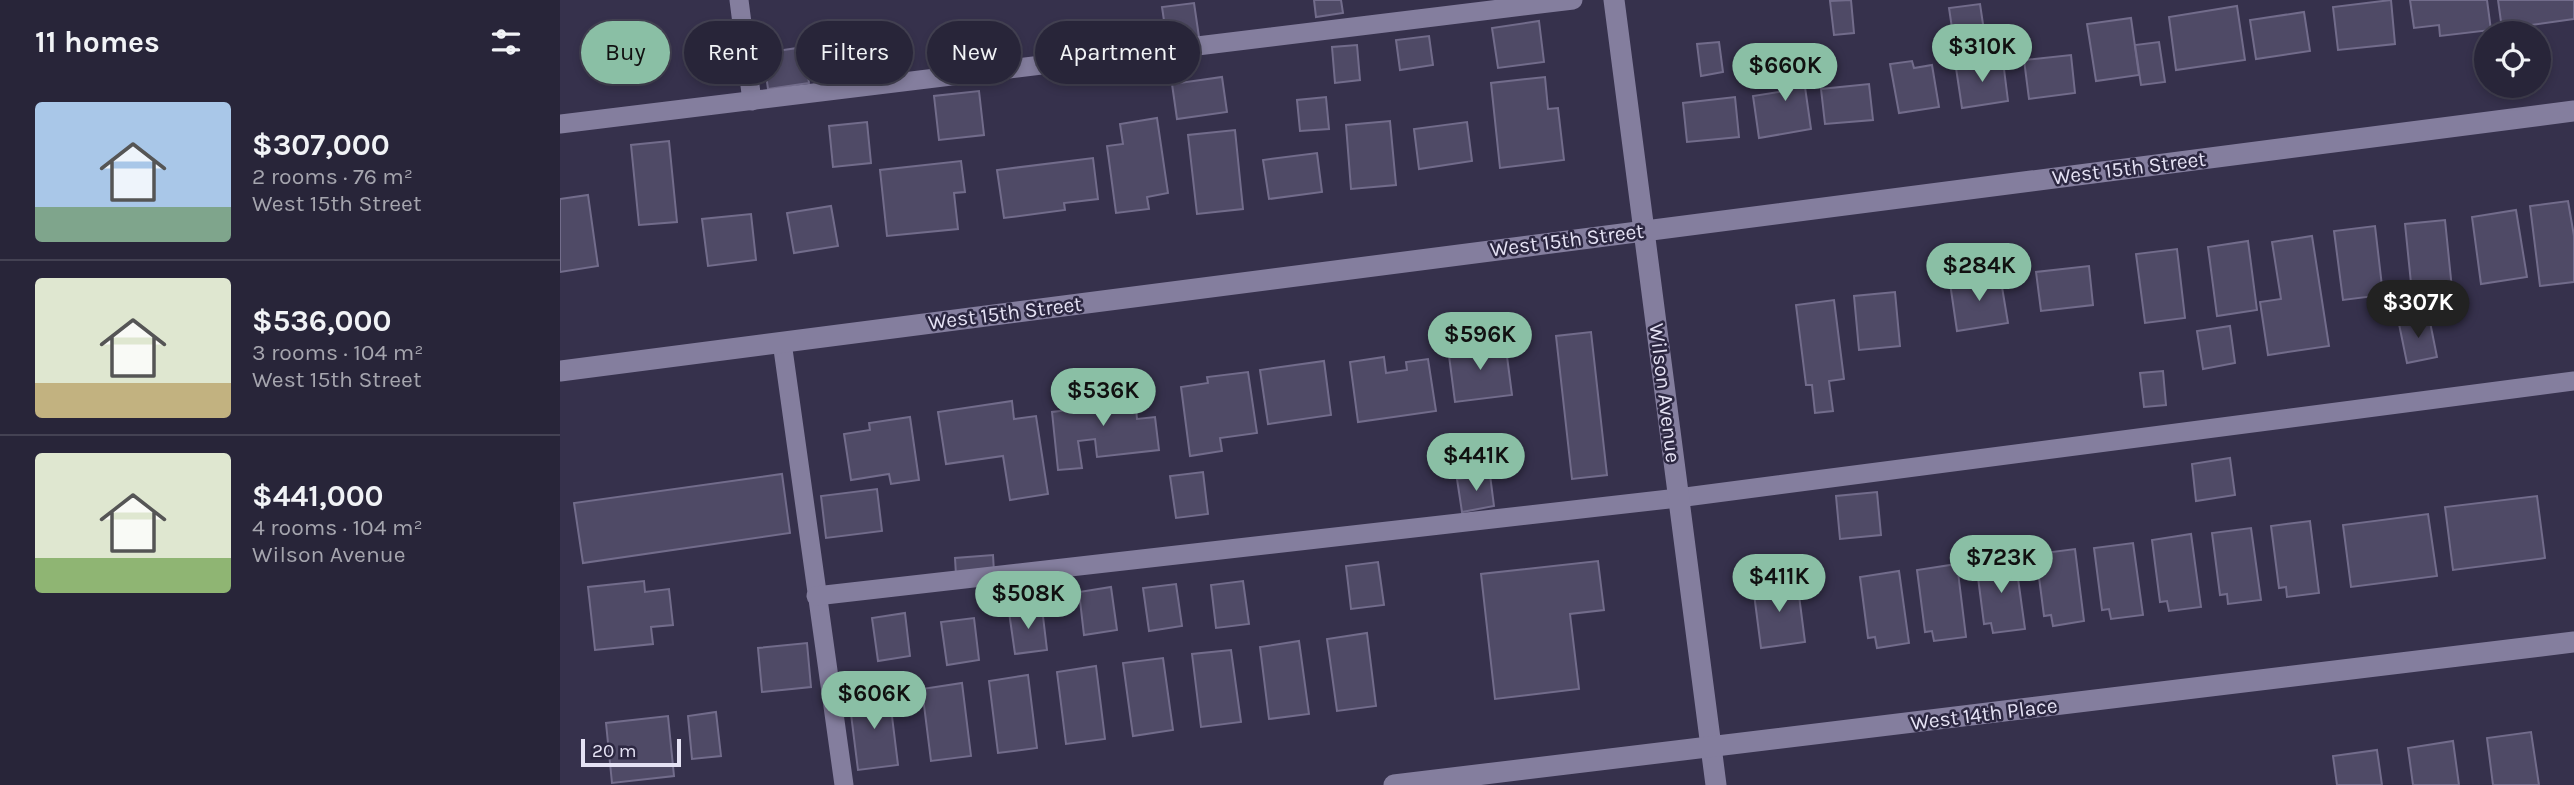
<!DOCTYPE html>
<meta charset="utf-8">
<style>
:root{--surface:#282539;--page:#343144;--text:#f1f3f6;--muted:#a5a5ae;--line:#444253;--accent:#8abfa5}
body{margin:0;font-family:Karla,sans-serif;background:var(--page);color:var(--text);height:100vh;display:flex;flex-direction:column;font-size:26px;white-space:nowrap}
*{box-sizing:border-box;margin:0}
p{font-size:23px;color:var(--muted)}
.icon{flex:none;width:38px;height:38px;fill:none;stroke:currentColor;stroke-width:2;stroke-linecap:round;stroke-linejoin:round}
.map{position:relative;flex:1;overflow:hidden}
.sheet{display:flex;flex-direction:column;background:var(--surface);width:560px}
.sheet>*{flex:none}
.guide{position:absolute;left:21px;top:21px;width:665px;height:63px;display:flex;gap:14px}
.tools{position:absolute;left:1914px;top:21px;display:grid;gap:14px}
.tools a{display:grid;place-items:center;width:77px;height:77px;border-radius:50%;background:var(--surface);box-shadow:0 4px 10px #0003,0 0 0 2px var(--line);font-size:35px}
.scale{position:absolute;left:21px;bottom:18px;width:100px;box-sizing:border-box;padding-left:7px;border:4px solid #e5e2f4;border-top:0;font-size:19px;line-height:24px;white-space:nowrap;color:#e5e2f4;-webkit-text-stroke:5px #2c2741;paint-order:stroke}
.price{position:absolute;translate:-50% -60px;padding:0 16px;border-radius:24px;background:var(--accent);color:#111;font-size:23px;line-height:46px;filter:drop-shadow(0 2px 4px #0008)}
.price::after{content:'';position:absolute;left:50%;top:42px;width:21px;height:16px;margin-left:-10px;background:inherit;clip-path:polygon(0 0,100% 0,50% 100%)}
.price.active{background:#222;color:#fff}
ul{padding:0;list-style:none}
li{display:flex;align-items:center;gap:21px;height:175px;padding:0 35px}
li+li{border-top:2px solid var(--line)}
li span{display:grid;place-items:center;flex:none;width:196px;height:140px;border-radius:7px;color:#555}
li>.icon{margin-inline-start:auto}
span .icon{width:84px;height:84px;fill:#fffc;stroke-width:1}
li b{font-size:30px}
h2{display:flex;justify-content:space-between;align-items:center;height:84px;padding:0 35px;font-size:30px}
.chip{padding:0 24px;border-radius:32px;background:var(--surface);box-shadow:0 4px 10px #0003,0 0 0 2px var(--line);font-size:24px;line-height:63px}
.chip.active{background:var(--accent);color:#111}
main{display:flex;flex:1;min-height:0}
.map>svg:first-child{display:block}
</style>
<main>
<section class="sheet">
<h2>11 homes<svg class="icon" aria-label="filters" viewBox="0 0 24 24"><path d="M4 7h16M4 17h16"/><circle cx="9" cy="7" r="2"/><circle cx="15" cy="17" r="2"/></svg></h2>
<ul>
<li><span style="background:linear-gradient(#a9c7e8 75%,#7fa58c 0)"><svg class="icon" aria-label="home" viewBox="0 0 24 24"><path d="M3 11l9-7 9 7M6 9v11h12V9"/></svg></span><div><b>$307,000</b><p>2 rooms · 76 m²</p><p>West 15th Street</p></div></li>
<li><span style="background:linear-gradient(#dfe7d0 75%,#c2b280 0)"><svg class="icon" aria-label="home" viewBox="0 0 24 24"><path d="M3 11l9-7 9 7M6 9v11h12V9"/></svg></span><div><b>$536,000</b><p>3 rooms · 104 m²</p><p>West 15th Street</p></div></li>
<li><span style="background:linear-gradient(#dfe7d0 75%,#8fb573 0)"><svg class="icon" aria-label="home" viewBox="0 0 24 24"><path d="M3 11l9-7 9 7M6 9v11h12V9"/></svg></span><div><b>$441,000</b><p>4 rooms · 104 m²</p><p>Wilson Avenue</p></div></li>
</ul>
</section>
<div class="map">
<svg width="2014" height="785" viewBox="0 0 2014 785">
<rect width="100%" height="100%" fill="#36314c"/>
<g fill="#4f4a66" stroke="#726c8b" stroke-width="2">
<polygon points="754,0 781,0 783,13 756,17"/>
<polygon points="1291,0 1294,33 1274,35 1270,1"/>
<polygon points="1831,0 1835,44 1778,50 1773,7"/>
<polygon points="1850,0 1927,0 1931,30 1880,36 1879,25 1854,28"/>
<polygon points="1938,0 2014,0 2014,19 1942,29"/>
<polygon points="634,3 639,37 607,41 602,7"/>
<polygon points="1420,4 1427,51 1396,55 1389,8"/>
<polygon points="1677,6 1685,60 1616,70 1609,17"/>
<polygon points="1744,12 1750,51 1696,59 1690,20"/>
<polygon points="1571,18 1579,75 1536,81 1527,24"/>
<polygon points="979,21 984,62 938,68 932,28"/>
<polygon points="869,36 873,65 840,70 836,40"/>
<polygon points="1159,42 1163,72 1141,76 1137,44"/>
<polygon points="1599,42 1605,82 1581,85 1575,45"/>
<polygon points="797,45 800,80 775,83 772,47"/>
<polygon points="1239,45 1251,129 1199,138 1193,96 1232,90 1226,47"/>
<polygon points="244,47 249,83 208,89 203,53"/>
<polygon points="1511,55 1515,93 1469,99 1464,60"/>
<polygon points="1352,61 1354,68 1372,65 1379,107 1339,113 1330,64"/>
<polygon points="1443,61 1448,101 1402,108 1396,68"/>
<polygon points="662,77 667,112 617,119 612,84"/>
<polygon points="985,77 988,109 998,108 1004,160 940,168 931,83"/>
<polygon points="1309,84 1313,120 1265,124 1261,89"/>
<polygon points="419,91 424,135 379,140 374,96"/>
<polygon points="766,97 769,129 740,131 737,100"/>
<polygon points="1175,97 1179,137 1127,142 1123,103"/>
<polygon points="597,118 608,193 587,197 589,209 556,213 547,146 563,144 560,124"/>
<polygon points="830,121 836,185 791,189 786,125"/>
<polygon points="307,122 311,163 273,167 269,126"/>
<polygon points="907,122 912,161 859,169 854,129"/>
<polygon points="675,130 683,209 637,214 628,135"/>
<polygon points="109,141 117,222 79,225 71,145"/>
<polygon points="757,153 762,192 709,199 703,160"/>
<polygon points="533,158 538,199 504,203 505,210 444,218 437,170"/>
<polygon points="401,161 405,192 394,193 398,229 327,236 320,170"/>
<polygon points="28,195 38,266 0,272 0,199"/>
<polygon points="2008,201 2014,236 2014,282 1980,286 1970,206"/>
<polygon points="271,206 278,246 234,253 227,213"/>
<polygon points="1956,210 1967,277 1921,284 1912,217"/>
<polygon points="191,214 196,260 148,266 142,219"/>
<polygon points="1885,220 1892,289 1852,293 1845,224"/>
<polygon points="1815,226 1823,295 1783,300 1774,231"/>
<polygon points="1752,236 1769,346 1708,355 1700,302 1721,299 1712,242"/>
<polygon points="1688,241 1697,310 1657,316 1648,247"/>
<polygon points="1617,249 1625,318 1585,323 1576,254"/>
<polygon points="1529,266 1533,305 1481,311 1476,272"/>
<polygon points="1440,275 1448,323 1397,331 1390,283"/>
<polygon points="1335,292 1340,346 1299,350 1294,296"/>
<polygon points="1274,300 1284,379 1269,381 1273,411 1255,413 1252,385 1246,385 1236,305"/>
<polygon points="1869,317 1877,357 1847,363 1839,324"/>
<polygon points="1670,326 1675,363 1643,369 1637,331"/>
<polygon points="1031,332 1047,475 1012,479 996,336"/>
<polygon points="945,341 952,395 895,402 888,348"/>
<polygon points="824,357 826,373 847,370 846,362 868,359 876,411 798,422 790,362"/>
<polygon points="764,361 771,415 708,424 700,370"/>
<polygon points="1603,371 1606,405 1584,407 1580,373"/>
<polygon points="688,372 697,433 660,438 662,451 630,456 621,387 648,383 647,377"/>
<polygon points="574,388 577,419 595,417 599,450 537,457 535,439 518,441 522,468 498,470 492,412 526,408 524,394"/>
<polygon points="452,401 454,419 476,416 488,494 450,500 443,456 386,464 378,412"/>
<polygon points="350,417 359,480 331,484 329,474 291,480 284,434 310,430 309,423"/>
<polygon points="1670,458 1675,495 1636,501 1632,464"/>
<polygon points="643,472 648,514 616,518 610,476"/>
<polygon points="222,474 230,533 23,563 14,503"/>
<polygon points="930,475 934,506 902,512 897,479"/>
<polygon points="317,489 322,531 266,538 261,496"/>
<polygon points="1317,492 1321,535 1280,539 1276,496"/>
<polygon points="1977,496 1985,558 1893,570 1885,507"/>
<polygon points="1868,514 1877,576 1791,587 1783,525"/>
<polygon points="1750,521 1759,593 1727,597 1726,587 1719,588 1711,526"/>
<polygon points="1691,528 1701,600 1668,604 1667,594 1660,595 1652,533"/>
<polygon points="1631,534 1641,607 1609,611 1607,601 1600,602 1592,540"/>
<polygon points="1573,543 1583,615 1551,619 1549,609 1542,610 1534,548"/>
<polygon points="1515,549 1524,621 1493,626 1491,615 1484,616 1476,554"/>
<polygon points="433,555 434,572 396,575 395,558"/>
<polygon points="1455,557 1465,629 1433,633 1431,623 1424,624 1416,562"/>
<polygon points="1038,561 1044,610 1010,614 1019,689 935,699 921,574"/>
<polygon points="818,562 824,605 791,609 786,566"/>
<polygon points="1397,564 1406,637 1374,641 1372,631 1365,632 1357,570"/>
<polygon points="1339,571 1349,643 1317,648 1315,637 1308,638 1300,577"/>
<polygon points="1237,580 1245,642 1201,648 1193,586"/>
<polygon points="84,581 85,592 109,589 113,625 91,627 93,644 35,650 28,587"/>
<polygon points="683,581 689,624 656,628 651,585"/>
<polygon points="616,584 622,626 589,631 583,588"/>
<polygon points="551,587 557,630 524,635 519,592"/>
<polygon points="482,608 487,650 455,654 449,612"/>
<polygon points="345,613 350,656 318,661 312,618"/>
<polygon points="414,618 419,660 387,665 381,622"/>
<polygon points="807,633 816,706 777,711 767,639"/>
<polygon points="739,641 749,714 709,719 700,647"/>
<polygon points="247,643 251,687 202,692 198,648"/>
<polygon points="671,650 681,722 641,727 632,654"/>
<polygon points="603,658 613,730 573,736 563,663"/>
<polygon points="536,666 545,739 506,744 497,672"/>
<polygon points="468,675 477,748 438,753 429,681"/>
<polygon points="402,683 411,756 371,761 362,689"/>
<polygon points="329,692 338,765 298,770 289,698"/>
<polygon points="156,712 161,756 132,759 128,716"/>
<polygon points="108,716 114,776 52,783 46,723"/>
<polygon points="1971,732 1979,785 1933,785 1927,738"/>
<polygon points="1893,741 1899,785 1853,785 1848,748"/>
<polygon points="1817,750 1822,785 1777,785 1773,756"/>
</g>
<g fill="none" stroke-linecap="round" stroke-linejoin="round">
<g stroke="#847e9e" stroke-width="19">
<polyline points="179,0 192,101"/>
<polyline points="0,124 1013,0"/>
<polyline points="222,342 284,785"/>
<polyline points="256,596 1118,498 2014,381"/>
</g>
<g stroke="#847e9e" stroke-width="21">
<polyline points="1054,0 1156,785"/>
<polyline points="0,371 2014,111"/>
<polyline points="834,785 2014,642"/>
</g>
</g>
<g text-anchor="middle" stroke-width="5" stroke-linejoin="round" paint-order="stroke">
<g font-size="21" fill="#e5e2f4" stroke="#2c2741">
<text transform="translate(1569 168) rotate(-7)" y="7">West 15th Street</text>
<text transform="translate(1007 240) rotate(-7)" y="7">West 15th Street</text>
<text transform="translate(445 313) rotate(-7)" y="7">West 15th Street</text>
<text transform="translate(1105 393) rotate(83)" y="7">Wilson Avenue</text>
<text transform="translate(1424 714) rotate(-7)" y="7">West 14th Place</text>
</g>
</g>
</svg>
<div class="tools">
<a><svg class="icon" aria-label="locate" viewBox="0 0 24 24"><circle cx="12" cy="12" r="6"/><path d="M12 2v4M12 18v4M2 12h4M18 12h4"/></svg></a>
</div>
<div class="scale">20 m</div>
<b class="price" style="left:1422px;top:84px">$310K</b>
<b class="price" style="left:1225px;top:103px">$660K</b>
<b class="price" style="left:1419px;top:303px">$284K</b>
<b class="price active" style="left:1858px;top:340px">$307K</b>
<b class="price" style="left:920px;top:372px">$596K</b>
<b class="price" style="left:543px;top:428px">$536K</b>
<b class="price" style="left:916px;top:493px">$441K</b>
<b class="price" style="left:1441px;top:595px">$723K</b>
<b class="price" style="left:1219px;top:614px">$411K</b>
<b class="price" style="left:468px;top:631px">$508K</b>
<b class="price" style="left:314px;top:731px">$606K</b>
<div class="guide">
<a class="chip active">Buy</a>
<a class="chip">Rent</a>
<a class="chip">Filters</a>
<a class="chip">New</a>
<a class="chip">Apartment</a>
</div>
</div>
</main>
